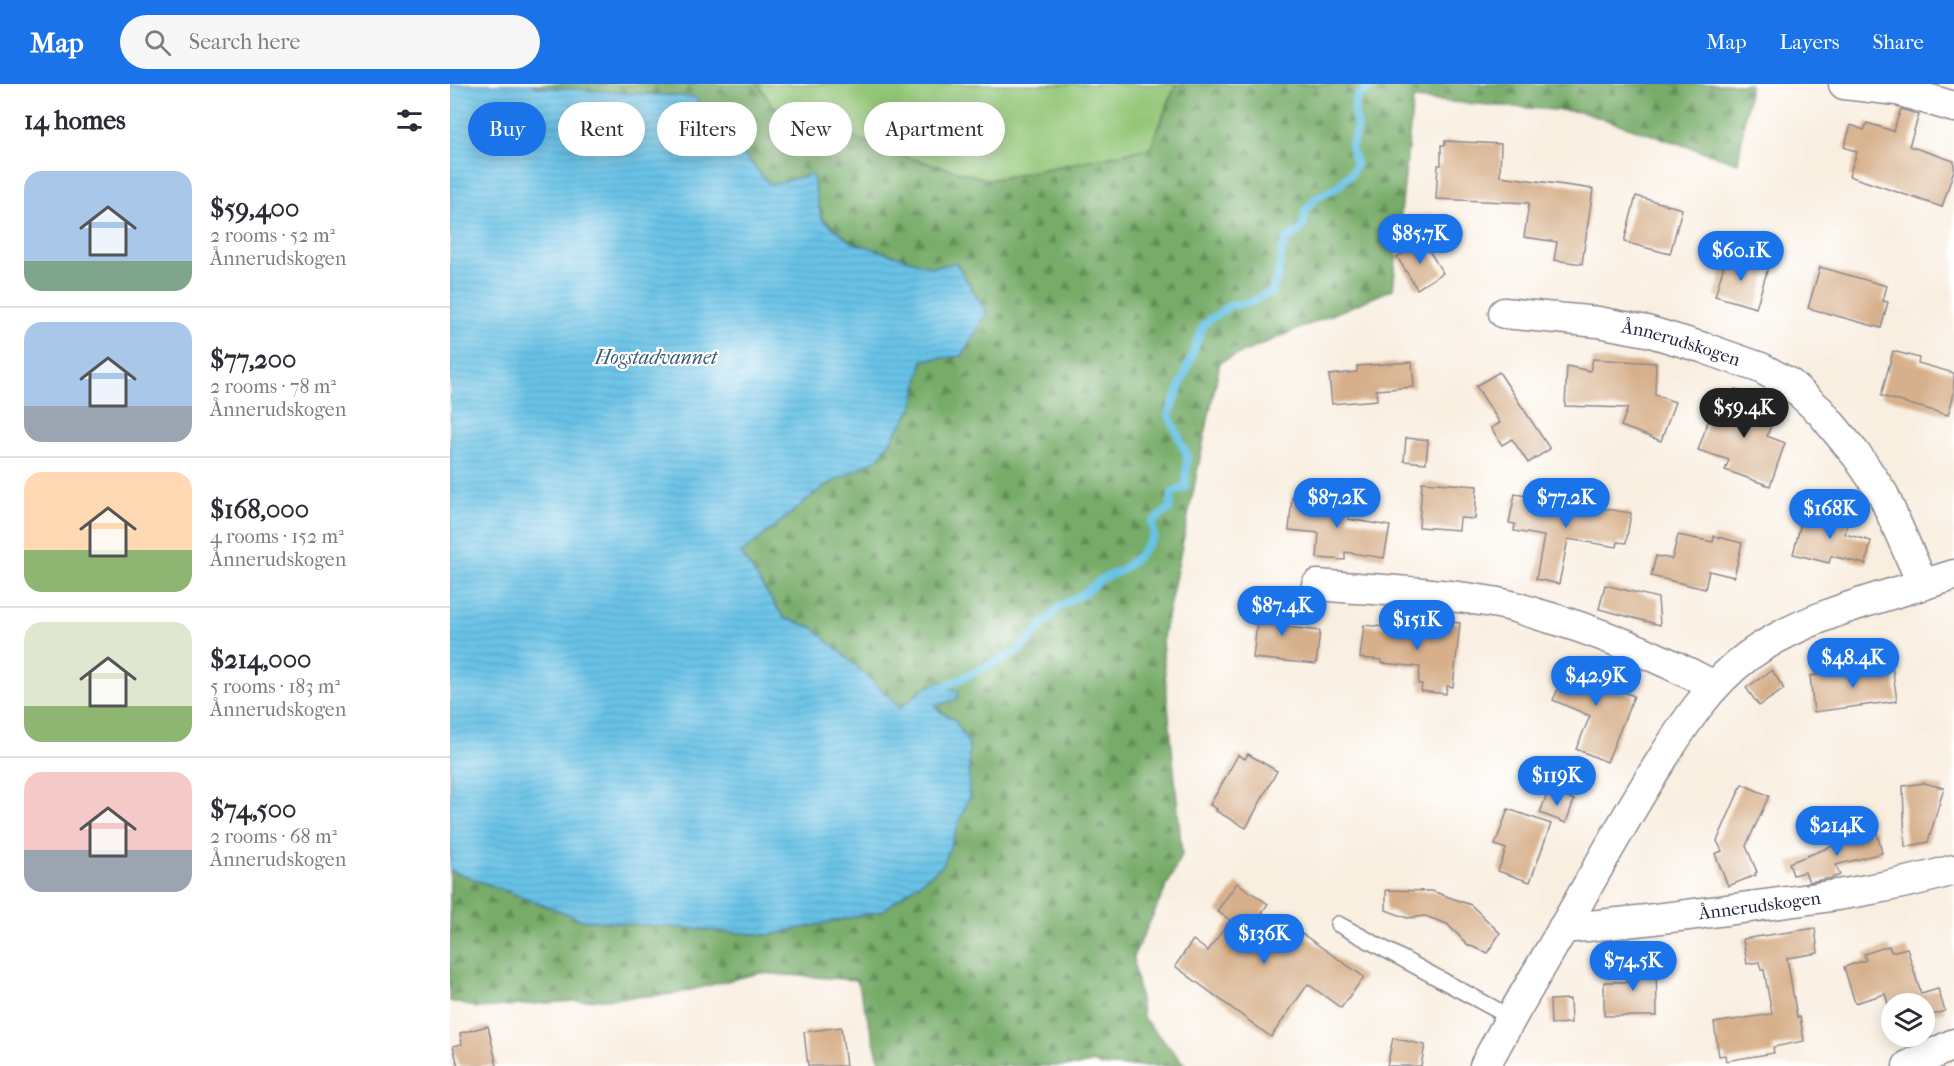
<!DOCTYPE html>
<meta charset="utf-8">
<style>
:root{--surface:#fff;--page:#f7f7f7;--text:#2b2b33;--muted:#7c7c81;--line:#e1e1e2;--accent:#1a73e8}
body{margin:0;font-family:"IM FELL French Canon",serif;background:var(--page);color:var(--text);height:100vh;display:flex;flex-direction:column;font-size:22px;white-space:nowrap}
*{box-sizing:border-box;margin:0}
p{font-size:20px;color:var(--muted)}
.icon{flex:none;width:33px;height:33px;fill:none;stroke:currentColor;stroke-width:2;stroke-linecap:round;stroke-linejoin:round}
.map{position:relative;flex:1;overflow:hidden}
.details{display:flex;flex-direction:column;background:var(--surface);width:450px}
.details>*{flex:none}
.guide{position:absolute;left:18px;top:18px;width:570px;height:54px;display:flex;gap:12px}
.buttons{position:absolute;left:1431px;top:909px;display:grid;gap:12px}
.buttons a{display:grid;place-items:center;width:54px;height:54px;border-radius:50%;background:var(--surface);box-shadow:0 3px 15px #0003;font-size:30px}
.price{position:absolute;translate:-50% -51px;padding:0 14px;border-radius:21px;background:var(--accent);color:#fff;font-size:20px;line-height:39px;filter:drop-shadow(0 2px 3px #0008)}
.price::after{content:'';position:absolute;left:50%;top:36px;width:18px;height:14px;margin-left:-9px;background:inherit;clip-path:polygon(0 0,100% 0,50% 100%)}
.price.selected{background:#222;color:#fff}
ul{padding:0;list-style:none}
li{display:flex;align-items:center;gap:18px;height:150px;padding:0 24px}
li+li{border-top:2px solid var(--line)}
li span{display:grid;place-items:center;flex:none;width:168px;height:120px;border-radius:18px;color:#555}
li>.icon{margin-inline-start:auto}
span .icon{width:72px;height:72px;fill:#fffc;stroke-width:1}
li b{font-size:26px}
h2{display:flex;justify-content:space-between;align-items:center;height:72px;padding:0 24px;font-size:26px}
.pill{padding:0 21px;border-radius:27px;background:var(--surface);box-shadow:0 3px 15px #0003;font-size:21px;line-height:54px}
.pill.selected{background:var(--accent);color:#fff}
header{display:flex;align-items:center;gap:36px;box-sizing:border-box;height:84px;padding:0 30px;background:var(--accent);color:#fff}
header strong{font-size:28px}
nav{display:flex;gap:33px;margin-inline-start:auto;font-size:21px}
.search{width:420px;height:54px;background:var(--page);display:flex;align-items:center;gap:15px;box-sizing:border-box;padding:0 21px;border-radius:33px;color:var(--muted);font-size:22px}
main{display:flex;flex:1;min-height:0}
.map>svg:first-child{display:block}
</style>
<header>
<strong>Map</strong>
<div class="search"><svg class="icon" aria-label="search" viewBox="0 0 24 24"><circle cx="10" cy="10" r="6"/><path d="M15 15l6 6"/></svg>Search here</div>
<nav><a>Map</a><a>Layers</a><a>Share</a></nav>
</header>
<main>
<section class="details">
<h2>14 homes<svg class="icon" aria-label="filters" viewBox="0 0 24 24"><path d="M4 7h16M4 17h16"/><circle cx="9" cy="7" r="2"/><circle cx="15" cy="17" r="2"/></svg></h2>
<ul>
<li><span style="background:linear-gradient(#a9c7e8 75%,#7fa58c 0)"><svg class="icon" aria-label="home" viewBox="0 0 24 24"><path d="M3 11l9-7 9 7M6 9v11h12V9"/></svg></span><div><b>$59,400</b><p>2 rooms · 52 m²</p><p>Ånnerudskogen</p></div></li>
<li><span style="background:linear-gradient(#a9c7e8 70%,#9aa5b1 0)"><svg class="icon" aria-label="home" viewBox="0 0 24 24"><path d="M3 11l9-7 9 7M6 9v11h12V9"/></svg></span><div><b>$77,200</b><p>2 rooms · 78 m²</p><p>Ånnerudskogen</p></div></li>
<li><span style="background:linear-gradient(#ffd9b3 65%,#8fb573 0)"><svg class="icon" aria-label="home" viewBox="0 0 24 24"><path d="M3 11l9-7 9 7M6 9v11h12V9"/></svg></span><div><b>$168,000</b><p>4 rooms · 152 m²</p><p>Ånnerudskogen</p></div></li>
<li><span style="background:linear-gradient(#dfe7d0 70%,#8fb573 0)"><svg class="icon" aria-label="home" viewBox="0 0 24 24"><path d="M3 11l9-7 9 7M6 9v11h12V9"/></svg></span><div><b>$214,000</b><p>5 rooms · 183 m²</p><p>Ånnerudskogen</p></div></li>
<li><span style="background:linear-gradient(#f6c9c9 65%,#9aa5b1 0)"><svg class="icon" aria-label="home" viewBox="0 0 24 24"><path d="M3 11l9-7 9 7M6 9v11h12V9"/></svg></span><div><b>$74,500</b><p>2 rooms · 68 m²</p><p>Ånnerudskogen</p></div></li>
</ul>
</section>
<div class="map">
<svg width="1504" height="982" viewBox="0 0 1504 982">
<defs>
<pattern id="forest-firs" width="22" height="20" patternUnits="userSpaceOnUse" patternTransform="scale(1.5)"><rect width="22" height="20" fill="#76ab68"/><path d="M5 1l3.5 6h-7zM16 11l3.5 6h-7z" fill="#608b57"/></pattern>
<pattern id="water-rules" width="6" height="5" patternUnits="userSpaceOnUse" patternTransform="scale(1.5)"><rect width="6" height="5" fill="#68c2e6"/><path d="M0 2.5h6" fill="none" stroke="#5aa6c6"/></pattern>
</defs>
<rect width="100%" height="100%" fill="#fff"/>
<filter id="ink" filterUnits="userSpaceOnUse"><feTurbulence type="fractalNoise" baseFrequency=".0167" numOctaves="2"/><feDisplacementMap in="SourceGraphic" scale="12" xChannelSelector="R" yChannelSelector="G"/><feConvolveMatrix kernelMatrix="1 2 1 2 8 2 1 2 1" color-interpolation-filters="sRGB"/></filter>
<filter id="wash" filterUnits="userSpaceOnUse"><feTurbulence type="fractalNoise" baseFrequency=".008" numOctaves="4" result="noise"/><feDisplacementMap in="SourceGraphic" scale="24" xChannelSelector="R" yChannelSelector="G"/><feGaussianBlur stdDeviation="1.35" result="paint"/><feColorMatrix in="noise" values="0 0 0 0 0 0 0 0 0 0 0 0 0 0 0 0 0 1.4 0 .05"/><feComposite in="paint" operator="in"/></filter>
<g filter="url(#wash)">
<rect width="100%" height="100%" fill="#f9efe1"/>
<polygon fill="#93c677" stroke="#5a7459" stroke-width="1.5" points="308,0 726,0 700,64 540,96 449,71 322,21"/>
<path fill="url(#forest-firs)" stroke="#4c6652" stroke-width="1.5" d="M82,0H308L322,21L452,72L540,96L700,64L726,0H1300L1288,79L1132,28L963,15L943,205L770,278L712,558L732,770L683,873L693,934L736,982H650L644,978L626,982H431L407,896L309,889L225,910L28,924L0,917V786L133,836L319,851L432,827L493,781L505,636C485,624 485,624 480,601L450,625L417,592L362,543L334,534L291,470L373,403L429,374L463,323L473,275L512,272L537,229L506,179L482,183L402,158L371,133L362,90L320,101L244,13L87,3Z"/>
<polygon fill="url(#water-rules)" stroke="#457290" stroke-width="1.5" points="0,0 82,0 87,3 244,13 320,101 362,90 371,134 402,158 482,183 506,179 537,229 512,272 473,276 463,323 429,374 373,403 291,470 334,534 362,543 417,592 450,624 480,601 492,597 498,605 509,607 507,615 485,622 491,628 505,636 519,660 519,713 493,781 432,827 319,851 133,836 0,786"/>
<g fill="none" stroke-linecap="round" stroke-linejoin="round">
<polyline stroke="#68c2e6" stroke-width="8" points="496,602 569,567 610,522 634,509 653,494 672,486 690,470 704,452 702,439 720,424 722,409 735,403 737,372 719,331 754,240 779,222 802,218 815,210 821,209 828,192 832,167 836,156 849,147 854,140 855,126 865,115 887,103 901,90 906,80 901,63 907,43 904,27 906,13 920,3 930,0"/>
</g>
<g id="blocks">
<g fill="#d7b08b">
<polygon points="1451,25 1469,31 1459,62 1504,77 1504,86 1492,123 1399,92 1407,68 1394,63 1401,41 1414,46 1417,39 1443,47"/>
<polygon points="995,57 1051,60 1050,92 1143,105 1132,180 1104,176 1107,158 1074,153 1079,119 986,115 988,81 991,81 991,61 995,61"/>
<polygon points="1186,112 1232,125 1220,170 1174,158"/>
<polygon points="973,157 993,189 967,205 947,173"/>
<polygon points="1277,171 1318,184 1306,224 1265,212"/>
<polygon points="1370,183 1437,202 1433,217 1438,218 1431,244 1358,224"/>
<polygon points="1443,267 1469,274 1468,279 1504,289 1504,310 1498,331 1431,312"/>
<polygon points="1143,275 1206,279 1205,311 1225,318 1211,357 1171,342 1178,324 1115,322 1117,282 1140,287"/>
<polygon points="962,278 964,303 926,306 927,316 882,320 879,291 907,288 907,282"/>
<polygon points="1049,288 1100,365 1078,379 1062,355 1052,361 1041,344 1050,339 1026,302"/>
<polygon points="1285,305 1303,311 1301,319 1326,328 1317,352 1335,359 1320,402 1275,386 1279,376 1248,366 1264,321 1278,326"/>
<polygon points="956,354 978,356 976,379 954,377"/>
<polygon points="972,398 1027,402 1025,435 1010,434 1009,446 969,443"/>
<polygon points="1065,410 1181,429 1176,459 1168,458 1167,463 1118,455 1109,500 1086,495 1094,452 1064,447 1065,440 1059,439"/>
<polygon points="842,413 899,417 898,435 940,442 934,474 895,468 895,476 867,474 869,449 839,446"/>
<polygon points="1378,427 1399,433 1395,450 1421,457 1416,480 1381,472 1379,479 1343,470 1353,431 1367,434 1368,430 1376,432"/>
<polygon points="1228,451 1263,458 1264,452 1292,459 1284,493 1259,487 1255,505 1201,492 1206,472 1222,475"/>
<polygon points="1155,501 1208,514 1210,541 1149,525"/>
<polygon points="806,514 829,516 827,542 870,547 866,580 803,574 807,539 804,539"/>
<polygon points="967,535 1010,539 1003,603 997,602 996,610 971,607 972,600 968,600 970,583 932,579 932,576 910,574 914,541 966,546"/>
<polygon points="1142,575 1168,586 1161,603 1184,612 1157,678 1126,665 1140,632 1103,616 1117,584 1135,592"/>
<polygon points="1442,581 1447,617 1364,628 1360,592"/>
<polygon points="1322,586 1334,605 1309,622 1296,604"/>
<polygon points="798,670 827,687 796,744 766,727 767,725 760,721 788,671 795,675"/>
<polygon points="1474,699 1494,704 1478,758 1455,763 1453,702"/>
<polygon points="1292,700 1319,712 1296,762 1307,788 1305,789 1306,791 1278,802 1265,770 1272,767 1267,757"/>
<polygon points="1098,707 1124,716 1116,739 1090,729"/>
<polygon points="1058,725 1101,740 1080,798 1048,787 1056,765 1045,761"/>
<polygon points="1426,745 1432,769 1386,781 1390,791 1382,794 1359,798 1355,788 1343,791 1339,779"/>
<polygon points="787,799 818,820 812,828 845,851 848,847 914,893 891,924 858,900 821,953 725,882 743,856 758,867 780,836 767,827"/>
<polygon points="936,806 982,807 1021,821 1050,849 1038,869 1018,861 997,840 975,832 957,834 936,826"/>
<polygon points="1365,844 1368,869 1337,874 1347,933 1350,933 1354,957 1323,963 1324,969 1276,977 1275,971 1269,972 1264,939 1322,930 1314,886 1311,886 1309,878 1297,880 1293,855"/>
<polygon points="1439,862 1441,868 1457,864 1471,910 1488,905 1495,927 1474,933 1474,920 1442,920 1442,933 1435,910 1405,919 1394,883 1416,876 1414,870"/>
<polygon points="1177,876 1206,876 1207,932 1154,932 1154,898 1177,898"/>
<polygon points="1120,915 1121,939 1101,940 1100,916"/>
<polygon points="38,942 47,982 8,982 3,962 12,960 10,949"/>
<polygon points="391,943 396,982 358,982 354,948"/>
<polygon points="943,954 975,961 971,982 937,982"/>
</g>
</g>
</g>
<g filter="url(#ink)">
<use href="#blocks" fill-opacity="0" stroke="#8e888e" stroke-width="1.5"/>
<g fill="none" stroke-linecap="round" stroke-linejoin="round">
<defs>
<polyline id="service" points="888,840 1060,933"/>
<g id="minor">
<polyline points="1394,0 1447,6 1504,23"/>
<path id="s1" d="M1054,229L1148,238L1197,247L1254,264L1311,284L1340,300L1370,327L1408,373L1433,410L1473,501"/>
<path d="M867,501C927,506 988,508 1048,519C1061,521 1074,526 1087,530C1149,547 1207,572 1264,602"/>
<path id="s2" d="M1113,844C1181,839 1247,830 1314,821C1378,813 1442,804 1504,786"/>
<path d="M1035,982C1064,925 1098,872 1129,817C1155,771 1181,724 1209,680C1234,640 1260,600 1298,572C1358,529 1435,513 1504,491"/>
<polyline points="1458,982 1504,960"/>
</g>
</defs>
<use href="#service" stroke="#8e888e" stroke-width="18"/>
<use href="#minor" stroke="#8e888e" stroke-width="33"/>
<use href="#service" stroke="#fff" stroke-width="15"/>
<use href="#minor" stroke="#fff" stroke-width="30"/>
</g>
</g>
<g text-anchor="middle" stroke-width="4.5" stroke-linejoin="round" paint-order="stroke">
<g font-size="18" fill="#22223b" stroke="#fff">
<text dy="6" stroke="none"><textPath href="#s1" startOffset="180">Ånnerudskogen</textPath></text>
<text dy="6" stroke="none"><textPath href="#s2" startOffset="198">Ånnerudskogen</textPath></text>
</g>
<g font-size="20" font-style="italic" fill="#3a5a77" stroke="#fff">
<text x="206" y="280">Hogstadvannet</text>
</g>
</g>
</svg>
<div class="buttons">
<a><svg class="icon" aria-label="layers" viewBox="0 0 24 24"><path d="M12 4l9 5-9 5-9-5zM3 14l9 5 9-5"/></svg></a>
</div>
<b class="price" style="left:970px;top:181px">$85.7K</b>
<b class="price" style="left:1291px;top:198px">$60.1K</b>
<b class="price selected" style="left:1294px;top:355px">$59.4K</b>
<b class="price" style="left:887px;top:445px">$87.2K</b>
<b class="price" style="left:1116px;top:445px">$77.2K</b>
<b class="price" style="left:1380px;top:456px">$168K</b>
<b class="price" style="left:832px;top:553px">$87.4K</b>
<b class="price" style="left:967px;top:567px">$151K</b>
<b class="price" style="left:1403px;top:605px">$48.4K</b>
<b class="price" style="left:1146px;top:623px">$42.9K</b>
<b class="price" style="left:1107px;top:723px">$119K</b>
<b class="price" style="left:1387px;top:773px">$214K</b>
<b class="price" style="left:814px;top:881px">$136K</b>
<b class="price" style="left:1183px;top:908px">$74.5K</b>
<div class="guide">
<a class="pill selected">Buy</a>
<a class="pill">Rent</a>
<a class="pill">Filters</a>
<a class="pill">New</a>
<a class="pill">Apartment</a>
</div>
</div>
</main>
